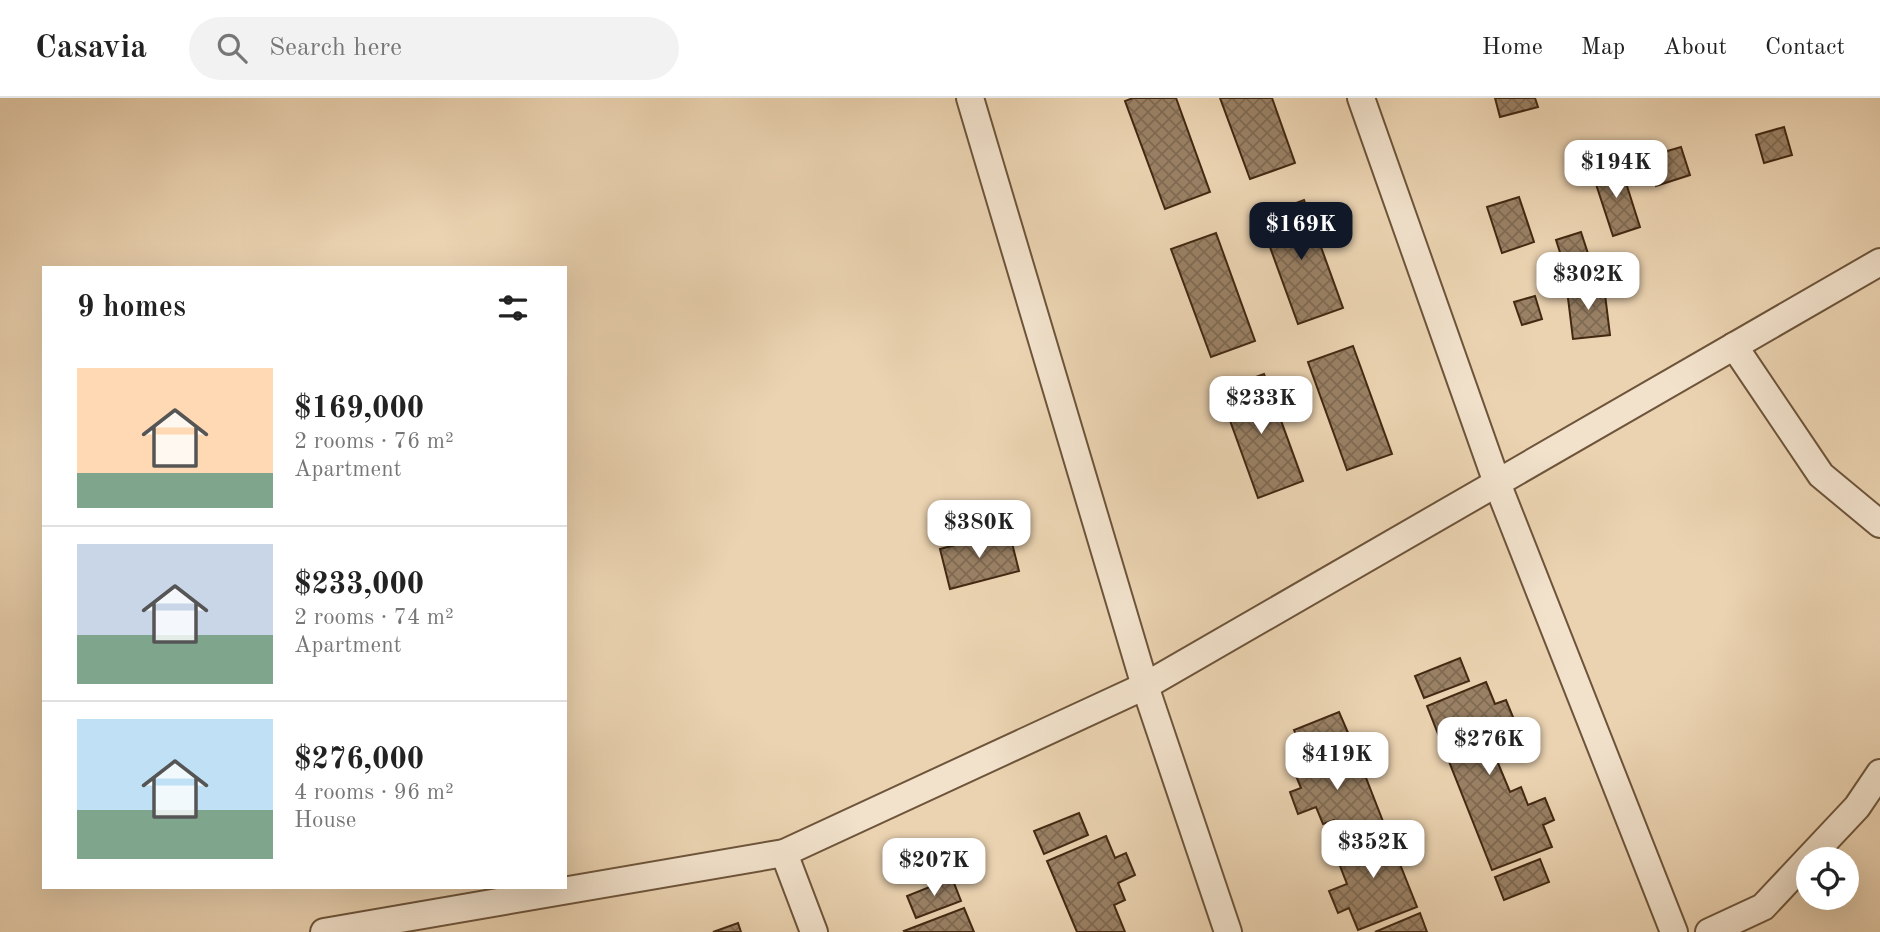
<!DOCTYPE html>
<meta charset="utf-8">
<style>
:root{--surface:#fff;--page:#f2f2f2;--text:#222;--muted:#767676;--line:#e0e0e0;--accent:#111827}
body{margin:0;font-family:"Old Standard TT",serif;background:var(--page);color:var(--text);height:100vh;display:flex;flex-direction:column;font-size:26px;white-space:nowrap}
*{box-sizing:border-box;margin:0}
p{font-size:23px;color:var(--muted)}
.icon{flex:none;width:38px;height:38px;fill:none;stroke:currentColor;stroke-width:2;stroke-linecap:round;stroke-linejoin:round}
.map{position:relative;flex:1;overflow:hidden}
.panel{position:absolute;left:42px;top:168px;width:525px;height:623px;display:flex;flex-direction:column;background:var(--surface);border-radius:0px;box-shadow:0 7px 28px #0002}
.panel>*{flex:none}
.buttons{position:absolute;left:1796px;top:749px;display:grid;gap:14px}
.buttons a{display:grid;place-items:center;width:63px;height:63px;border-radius:50%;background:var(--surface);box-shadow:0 7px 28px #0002;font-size:35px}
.price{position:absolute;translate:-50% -60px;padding:0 16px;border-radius:14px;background:#fff;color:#222;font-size:23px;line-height:46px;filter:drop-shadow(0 2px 4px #0008)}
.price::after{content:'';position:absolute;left:50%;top:42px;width:21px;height:16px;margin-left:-10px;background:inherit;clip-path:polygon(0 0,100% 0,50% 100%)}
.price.on{background:var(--accent);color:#fff}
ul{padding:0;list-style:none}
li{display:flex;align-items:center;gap:21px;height:175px;padding:0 35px}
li+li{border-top:2px solid var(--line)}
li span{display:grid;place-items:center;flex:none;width:196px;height:140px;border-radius:0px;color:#555}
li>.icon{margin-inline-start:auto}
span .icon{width:84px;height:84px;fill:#fffc;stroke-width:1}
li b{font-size:30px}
h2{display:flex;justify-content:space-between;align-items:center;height:84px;padding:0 35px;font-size:30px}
header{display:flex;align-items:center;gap:42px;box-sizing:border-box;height:98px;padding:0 35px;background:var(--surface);border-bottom:2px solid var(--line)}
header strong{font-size:33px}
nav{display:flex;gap:38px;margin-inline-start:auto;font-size:24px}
.search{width:490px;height:63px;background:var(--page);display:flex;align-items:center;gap:18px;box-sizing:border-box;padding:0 24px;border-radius:38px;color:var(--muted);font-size:26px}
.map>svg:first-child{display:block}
</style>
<header>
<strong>Casavia</strong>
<div class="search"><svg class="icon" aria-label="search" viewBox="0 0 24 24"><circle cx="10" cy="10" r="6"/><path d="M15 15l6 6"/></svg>Search here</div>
<nav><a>Home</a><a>Map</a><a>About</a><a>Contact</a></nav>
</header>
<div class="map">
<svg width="1880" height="834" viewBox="0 0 1880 834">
<defs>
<pattern id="building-cross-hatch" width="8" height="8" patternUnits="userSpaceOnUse" patternTransform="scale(1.75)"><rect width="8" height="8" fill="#9a8165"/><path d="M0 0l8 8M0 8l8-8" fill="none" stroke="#7f6a52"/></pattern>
</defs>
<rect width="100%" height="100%" fill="#ebd3b1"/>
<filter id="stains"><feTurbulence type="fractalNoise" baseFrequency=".00286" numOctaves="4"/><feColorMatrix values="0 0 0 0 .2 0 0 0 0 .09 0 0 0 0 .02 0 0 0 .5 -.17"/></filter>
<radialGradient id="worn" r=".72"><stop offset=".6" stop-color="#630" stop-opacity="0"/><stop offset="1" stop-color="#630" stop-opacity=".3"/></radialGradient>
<g fill="url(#building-cross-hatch)" stroke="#432912" stroke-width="2">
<polygon points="1133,0 1176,0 1210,94 1165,111 1125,3"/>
<polygon points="1220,0 1272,0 1295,65 1250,81"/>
<polygon points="1495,0 1535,0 1538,9 1500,19"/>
<polygon points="1784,29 1792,57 1764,65 1756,37"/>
<polygon points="1681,49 1690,77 1656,88 1647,59"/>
<polygon points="1620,66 1640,129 1613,138 1592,74"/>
<polygon points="1519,99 1534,144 1502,155 1487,109"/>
<polygon points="1304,102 1343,210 1298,226 1259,119"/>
<polygon points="1581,134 1592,168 1567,176 1556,142"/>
<polygon points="1216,135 1255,243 1211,259 1171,151"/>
<polygon points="1604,188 1610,237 1573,241 1567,192"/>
<polygon points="1535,198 1542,221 1522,227 1514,204"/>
<polygon points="1353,248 1392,356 1347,372 1308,264"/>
<polygon points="1264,276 1303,383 1258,400 1219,292"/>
<polygon points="1009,433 1019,473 950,491 940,451"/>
<polygon points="1460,560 1469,583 1424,600 1415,578"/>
<polygon points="1486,584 1495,606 1506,602 1515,624 1497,631 1504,648 1493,653 1510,694 1521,689 1528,707 1545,700 1554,722 1543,727 1552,749 1492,772 1427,608"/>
<polygon points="1339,614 1349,637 1304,655 1294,632"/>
<polygon points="1352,644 1384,726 1342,743 1334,722 1323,726 1316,709 1298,716 1290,694 1301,690 1292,668"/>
<polygon points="1079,715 1088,737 1044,756 1034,733"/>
<polygon points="1384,726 1417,809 1358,832 1349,810 1338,815 1329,793 1347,786 1340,768 1351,763 1342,743"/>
<polygon points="1106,738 1115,760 1126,755 1135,777 1118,785 1125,802 1114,807 1125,834 1077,834 1047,763"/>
<polygon points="1540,761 1549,784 1504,802 1495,779"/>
<polygon points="952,780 961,803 916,820 907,798"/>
<polygon points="964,810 974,834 905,834 904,833"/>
<polygon points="1420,815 1427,834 1375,834"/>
<polygon points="738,825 741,834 713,834"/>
</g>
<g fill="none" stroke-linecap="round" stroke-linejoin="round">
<defs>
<g id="street">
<polyline points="970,0 1145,588 1228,834"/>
<polyline points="1361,0 1497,385 1674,834"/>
<polyline points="1734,248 1821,377 1880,426"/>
<polyline points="784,755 814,834"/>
<polyline points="324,834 784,755 1145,588 1880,164"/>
<polyline points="1709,834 1763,809 1857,709 1880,675"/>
</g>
</defs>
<use href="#street" stroke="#6d543a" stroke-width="30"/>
<use href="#street" stroke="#f2e2cc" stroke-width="26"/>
</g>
<rect width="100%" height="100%" filter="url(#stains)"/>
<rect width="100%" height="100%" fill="url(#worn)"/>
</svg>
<div class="buttons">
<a><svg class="icon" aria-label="locate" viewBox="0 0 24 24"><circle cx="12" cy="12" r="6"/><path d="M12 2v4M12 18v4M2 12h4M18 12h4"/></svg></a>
</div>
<b class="price" style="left:1616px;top:102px">$194K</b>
<b class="price on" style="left:1301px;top:164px">$169K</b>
<b class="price" style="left:1588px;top:214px">$302K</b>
<b class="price" style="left:1261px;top:338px">$233K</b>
<b class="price" style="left:979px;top:462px">$380K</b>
<b class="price" style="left:1489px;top:679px">$276K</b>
<b class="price" style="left:1337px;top:694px">$419K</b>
<b class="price" style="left:1373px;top:782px">$352K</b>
<b class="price" style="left:934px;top:800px">$207K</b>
<section class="panel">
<h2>9 homes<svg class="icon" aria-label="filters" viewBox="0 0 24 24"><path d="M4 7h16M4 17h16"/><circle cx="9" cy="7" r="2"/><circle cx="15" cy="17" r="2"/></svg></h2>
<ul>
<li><span style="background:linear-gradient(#ffd9b3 75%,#7fa58c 0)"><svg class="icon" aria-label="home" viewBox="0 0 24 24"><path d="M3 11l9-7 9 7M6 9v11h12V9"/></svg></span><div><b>$169,000</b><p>2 rooms · 76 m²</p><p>Apartment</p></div></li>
<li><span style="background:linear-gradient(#c9d6e8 65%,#7fa58c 0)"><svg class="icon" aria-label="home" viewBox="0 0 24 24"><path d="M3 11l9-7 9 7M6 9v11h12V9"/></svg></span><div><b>$233,000</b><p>2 rooms · 74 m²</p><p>Apartment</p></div></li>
<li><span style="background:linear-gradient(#bfe0f5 65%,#7fa58c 0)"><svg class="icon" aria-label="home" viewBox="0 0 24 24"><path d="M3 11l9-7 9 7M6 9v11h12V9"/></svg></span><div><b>$276,000</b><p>4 rooms · 96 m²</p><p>House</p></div></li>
</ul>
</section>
</div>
